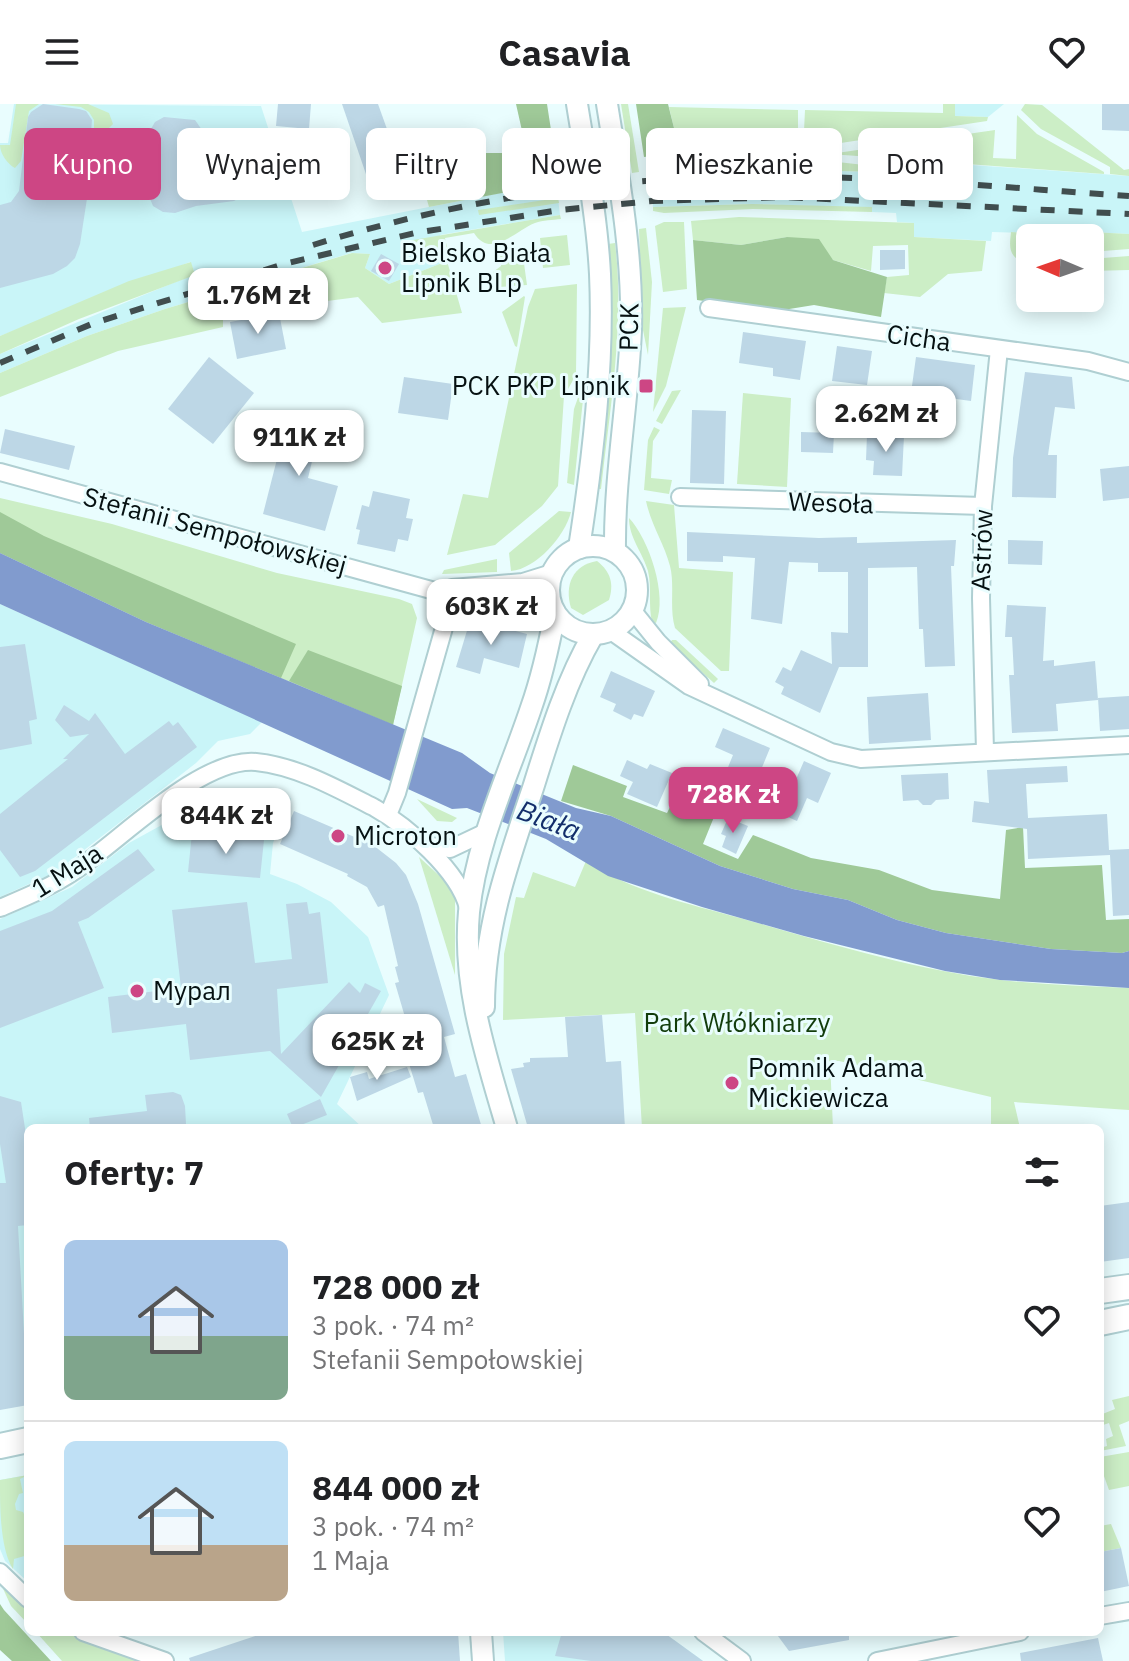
<!DOCTYPE html>
<html lang="pl">
<meta charset="utf-8">
<style>
:root{--surface:#fff;--page:#f6f6f6;--text:#202124;--muted:#757577;--line:#e0e0e0;--accent:#cd4684}
body{margin:0;font-family:"IBM Plex Sans",sans-serif;background:var(--page);color:var(--text);height:100vh;display:flex;flex-direction:column;font-size:30px;white-space:nowrap}
*{box-sizing:border-box;margin:0}
p{font-size:26px;color:var(--muted)}
.icon{flex:none;width:44px;height:44px;fill:none;stroke:currentColor;stroke-width:2;stroke-linecap:round;stroke-linejoin:round}
.map{position:relative;flex:1;overflow:hidden}
.side{position:absolute;left:24px;top:1020px;width:1080px;height:512px;display:flex;flex-direction:column;background:var(--surface);border-radius:12px;box-shadow:0 4px 20px #0003}
.side>*{flex:none}
.hud{position:absolute;left:24px;top:24px;width:1082px;height:72px;display:flex;gap:16px}
.needle{width:52px;rotate:272deg}
.fabs{position:absolute;left:1016px;top:120px;display:grid;gap:16px}
.fabs a{display:grid;place-items:center;width:88px;height:88px;border-radius:12px;background:var(--surface);box-shadow:0 4px 20px #0003;font-size:40px}
.price{position:absolute;translate:-50% -68px;padding:0 18px;border-radius:16px;background:#fff;color:#222;font-size:26px;line-height:52px;filter:drop-shadow(0 2px 4px #0008)}
.price::after{content:'';position:absolute;left:50%;top:48px;width:24px;height:18px;margin-left:-12px;background:inherit;clip-path:polygon(0 0,100% 0,50% 100%)}
.price.active{background:var(--accent);color:#fff}
ul{padding:0;list-style:none}
li{display:flex;align-items:center;gap:24px;height:200px;padding:0 40px}
li+li{border-top:2px solid var(--line)}
li span{display:grid;place-items:center;flex:none;width:224px;height:160px;border-radius:12px;color:#555}
li>.icon{margin-inline-start:auto}
span .icon{width:96px;height:96px;fill:#fffc;stroke-width:1}
li b{font-size:34px}
h2{display:flex;justify-content:space-between;align-items:center;height:96px;padding:0 40px;font-size:34px}
.pill{padding:0 28px;border-radius:12px;background:var(--surface);box-shadow:0 4px 20px #0003;font-size:28px;line-height:72px}
.pill.active{background:var(--accent);color:#fff}
header{display:flex;justify-content:space-between;align-items:center;height:104px;padding:0 40px;background:var(--surface);font-size:36px;font-weight:700}
.map>svg:first-child{display:block}
</style>
<header><svg class="icon" aria-label="menu" viewBox="0 0 24 24"><path d="M4 6h16M4 12h16M4 18h16"/></svg>Casavia<svg class="icon" aria-label="heart" viewBox="0 0 24 24"><path d="M12 20l-8-8c-3-5 5-10 8-4 3-6 11-1 8 4z"/></svg></header>
<div class="map">
<svg width="1129" height="1557" viewBox="0 0 1129 1557">
<rect width="100%" height="100%" fill="#e9fdfe"/>
<g fill="#c9f5f8">
<polygon points="14,0 261,2 302,128 556,78 560,111 440,131 447,157 389,180 365,164 370,150 351,149 165,205 87,232 0,269 0,250 195,170 190,158 0,232 0,39 8,39"/>
<polygon points="955,0 1004,0 988,13 955,12"/>
<polygon points="900,56 1129,72 1129,130 1034,125 1028,129 992,128 991,137 914,133 914,119 897,118 896,109 872,108 872,104 752,100 653,103 649,68 687,64 688,68 753,65 881,68 882,63 899,65"/>
<polygon points="0,500 262,618 250,630 218,637 196,659 56,768 0,793"/>
<polygon points="253,684 291,694 273,739 270,770 297,780 331,798 368,833 389,891 337,1000 363,1024 28,1024 28,1227 2,1233 0,1237 0,815 72,783 129,739 198,701 226,689"/>
<polygon points="28,1371 28,1478 5,1457 0,1445 0,1376"/>
<polygon points="503,1528 663,1528 703,1557 505,1557"/>
</g>
<g fill="#cceec6">
<path d="M16,0H39L29,7L21,57L15,64C7,60 0,49 0,41H10Z"/>
<polygon points="55,0 88,0 109,9 113,20 105,28 94,27 94,16 89,8 81,3"/>
<polygon points="621,0 628,0 639,68 632,69"/>
<polygon points="943,0 955,0 955,12 988,13 987,17 834,40 820,45 819,50 803,48 805,6 943,9"/>
<polygon points="1025,0 1042,1 1124,66 1129,65 1129,72 1110,70 1110,63 1041,25 1021,6"/>
<polygon points="669,3 798,6 798,48 705,51 688,47 674,24"/>
<polygon points="1017,11 1037,30 1104,68 1104,70 830,50 995,26 993,54 1016,55"/>
<polygon points="802,54 882,63 882,68 753,65 687,68 687,64 705,57"/>
<polygon points="463,89 465,96 429,103 427,96"/>
<polygon points="558,94 559,99 479,111 478,106"/>
<polygon points="752,100 872,103 872,108 753,105 664,109 653,107 653,103"/>
<path d="M560,111L561,115C553,116 543,116 535,119C516,126 491,156 474,129L445,134L448,148L432,151L431,143L405,145L402,142L413,136Z"/>
<polygon points="739,113 914,119 914,133 986,137 982,167 948,170 920,193 884,189 887,173 909,171 908,141 873,142 871,167 833,156 787,133 741,141 693,136 691,117"/>
<polygon points="664,118 684,118 687,185 663,188 655,122"/>
<polygon points="646,124 652,178 648,251 643,226 639,125"/>
<path d="M1034,125L1129,130V145L1090,148V134H1030V154L1017,155C1008,148 1010,139 1011,128L1028,129Z"/>
<polygon points="567,131 570,161 543,164 540,134"/>
<path d="M615,139C625,220 610,304 601,385H598C608,303 616,223 608,140Z"/>
<polygon points="522,145 527,181 499,183 495,178 493,168 501,162 500,149"/>
<polygon points="352,149 370,150 365,164 389,180 447,157 462,209 382,219 358,193 281,203 223,215 223,223 118,247 0,293 0,269 87,232 165,205"/>
<polygon points="1129,152 1129,166 1090,167 1090,155"/>
<polygon points="191,158 195,171 79,215 0,250 0,232 129,177"/>
<polygon points="577,180 576,271 564,292 558,382 542,402 495,441 447,451 463,390 488,394 528,203 535,185"/>
<polygon points="524,192 525,193 517,243 515,242 502,208"/>
<polygon points="686,203 666,282 653,308 663,204"/>
<polygon points="581,285 584,286 574,381 567,379 574,305"/>
<polygon points="681,286 662,320 656,317 672,287"/>
<polygon points="743,289 791,294 787,383 737,380"/>
<polygon points="654,323 660,326 653,337 651,374 672,376 669,390 644,386 648,336"/>
<polygon points="0,394 112,420 277,469 399,495 412,500 417,514 393,621 146,518 0,449"/>
<path d="M646,397L674,401L679,464L733,468L729,567H721L675,524C669,504 675,482 670,462C664,439 651,421 646,397Z"/>
<path d="M559,407L571,408C565,432 536,465 511,467L509,449Z"/>
<path d="M629,414C649,435 668,492 656,519L652,518C648,501 652,484 648,467C643,449 629,434 629,414Z"/>
<polygon points="497,455 497,468 442,470 444,466"/>
<path d="M597,457C611,468 614,480 609,496L583,511L571,504C564,481 573,461 597,457Z"/>
<polygon points="672,536 676,536 718,575 714,579 670,539"/>
<polygon points="417,695 457,714 452,718 437,717"/>
<polygon points="419,753 444,776 455,792 455,871"/>
<path d="M586,757C630,787 689,800 740,814C825,838 913,866 1001,876C1043,881 1086,882 1129,884V1006L1014,998L1020,1024H991V993L839,957H830L833,1024H642L635,909L503,916L504,850L516,793L524,794L533,768L575,783Z"/>
<polygon points="1129,1292 1129,1317 1119,1321 1126,1342 1100,1347 1100,1344 1107,1342 1106,1335 1113,1332 1109,1319 1100,1322 1100,1311 1115,1305 1112,1296"/>
<polygon points="1129,1348 1129,1382 1109,1386 1100,1361 1100,1353"/>
<path d="M28,1371L20,1375L23,1389L19,1390L15,1400L16,1406L23,1408L25,1412L28,1411V1451L14,1455L13,1465C0,1444 0,1404 0,1376Z"/>
<polygon points="1111,1420 1121,1444 1100,1448 1100,1422"/>
<polygon points="0,1478 28,1504 28,1520 11,1502"/>
<polygon points="36,1528 67,1528 92,1540 140,1557 62,1557"/>
</g>
<g fill="#9fc998">
<polygon points="516,0 547,0 559,78 465,96 463,89 469,87 460,49 527,49"/>
<polygon points="636,0 668,0 674,24 688,47 644,53"/>
<polygon points="787,133 819,135 833,156 887,173 881,213 814,201 777,207 697,196 693,136 741,141"/>
<polygon points="0,408 44,432 296,540 281,574 146,518 0,449"/>
<polygon points="308,546 402,582 393,621 289,577"/>
<polygon points="573,661 627,682 623,693 667,709 674,695 714,713 703,740 738,755 753,731 811,754 879,766 932,786 1000,795 1006,726 1023,723 1025,764 1102,761 1106,816 1129,815 1129,847 1122,849 1051,845 946,829 897,816 848,796 793,785 720,762 611,712 561,697"/>
<polygon points="0,1500 4,1506 51,1557 12,1557 0,1546"/>
</g>
<polygon fill="#819bce" points="0,449 146,518 462,649 490,669 576,704 611,712 720,762 793,785 848,796 897,816 946,829 1051,845 1122,849 1129,847 1129,884 1000,876 945,867 804,832 702,803 608,772 546,735 467,704 452,705 0,500"/>
<g fill="#bdd7e6">
<polygon points="43,0 79,5 86,7 92,16 88,65 90,75 80,140 75,154 67,162 53,170 0,184 0,101 11,98 19,87 28,13 31,8"/>
<polygon points="278,0 311,0 309,25 276,22"/>
<polygon points="342,0 378,0 402,67 369,79"/>
<polygon points="1102,0 1129,0 1129,27 1102,26"/>
<polygon points="164,13 195,16 209,36 229,30 242,35 254,72 247,89 234,97 196,102 175,109 163,108 153,102 145,83 148,30 155,18"/>
<polygon points="880,146 905,146 905,165 880,166"/>
<polygon points="381,150 399,160 389,177 371,167"/>
<polygon points="279,209 286,245 237,255 230,218"/>
<polygon points="743,228 806,237 800,276 773,272 773,264 739,259"/>
<polygon points="837,242 872,247 867,281 832,277"/>
<polygon points="209,253 254,289 213,340 168,305"/>
<polygon points="916,253 975,261 971,297 949,294 948,298 933,296 933,292 911,289"/>
<polygon points="1025,268 1072,273 1075,305 1055,303 1048,351 1057,351 1056,394 1012,393 1013,354"/>
<polygon points="404,273 453,280 448,316 398,309"/>
<polygon points="692,306 726,307 724,380 690,379"/>
<polygon points="289,308 322,316 308,374 338,382 325,427 263,410"/>
<polygon points="5,325 75,342 69,366 0,349"/>
<polygon points="801,328 834,329 833,349 801,348"/>
<polygon points="867,330 904,332 902,372 873,371 874,357 866,356"/>
<polygon points="1129,362 1129,394 1103,397 1100,365"/>
<polygon points="373,387 410,395 406,414 413,415 408,437 398,435 395,448 357,440 360,426 356,425 362,401 369,403"/>
<polygon points="687,428 819,434 857,433 857,439 956,436 954,462 951,462 955,562 925,563 923,525 919,525 917,463 868,464 868,563 839,563 820,609 781,590 784,583 775,578 783,563 791,567 801,546 832,560 831,528 848,529 848,468 818,468 818,459 789,458 782,520 751,515 755,454 723,452 723,458 687,457"/>
<polygon points="1008,436 1043,437 1042,461 1008,460"/>
<polygon points="1007,501 1046,503 1043,557 1054,556 1054,562 1095,557 1098,596 1056,600 1058,627 1012,629 1009,571 1014,571 1012,533 1005,533"/>
<polygon points="474,516 527,530 519,564 484,554 480,570 456,563 469,520"/>
<polygon points="25,540 37,615 29,617 32,640 0,646 0,543"/>
<polygon points="611,567 655,587 643,613 634,610 631,616 613,607 616,600 600,593"/>
<polygon points="928,589 931,636 869,640 867,593"/>
<polygon points="1129,592 1129,625 1100,627 1098,594"/>
<polygon points="64,601 89,617 95,609 125,650 169,617 173,622 178,618 197,643 35,767 20,773 0,746 0,710 68,655 63,655 89,630 70,633 55,616"/>
<polygon points="723,624 770,644 747,700 724,690 726,683 722,678 733,651 715,643"/>
<polygon points="627,656 647,665 650,660 672,669 657,703 627,690 633,678 620,672"/>
<polygon points="804,657 831,669 818,699 807,694 797,717 781,710"/>
<polygon points="1067,662 1068,678 1026,680 1028,714 1107,710 1109,746 1129,745 1129,811 1113,812 1110,751 1028,755 1027,725 972,718 974,697 989,699 987,666"/>
<polygon points="948,669 949,695 936,696 931,701 923,701 918,696 903,697 901,671"/>
<polygon points="294,707 373,741 396,759 406,771 418,800 455,930 444,933 455,973 466,970 482,1024 434,1024 423,988 418,989 403,940 412,937 395,879 399,878 395,863 398,862 384,801 378,803 367,783 347,772 348,770 280,740"/>
<polygon points="728,714 748,722 736,750 722,743 726,732 721,730"/>
<polygon points="192,729 264,736 260,774 188,768"/>
<polygon points="138,745 155,766 88,814 78,818 104,884 0,924 0,827 52,807"/>
<polygon points="247,798 255,859 292,855 286,800 307,798 309,810 320,808 328,879 277,885 281,950 349,878 360,889 365,879 381,887 321,993 270,947 190,956 186,920 112,929 108,893 181,884 172,806"/>
<polygon points="602,911 606,958 621,957 625,1024 528,1024 511,965 524,963 523,959 530,958 530,954 568,953 565,913"/>
<polygon points="407,963 411,973 357,997 350,973 367,968 369,975"/>
<polygon points="173,988 181,991 185,1002 186,1020 177,1021 177,1024 90,1024 89,1014 147,1007 145,991"/>
<polygon points="0,992 21,998 28,1044 28,1121 18,1122 28,1301 0,1306 0,1079 6,1079 0,1040"/>
<polygon points="320,995 327,1011 293,1024 287,1010"/>
<polygon points="1129,1098 1129,1154 1100,1158 1100,1102"/>
<polygon points="1121,1444 1129,1482 1100,1488 1100,1448"/>
<polygon points="267,1528 458,1528 460,1557 190,1557 189,1554"/>
<polygon points="562,1528 663,1528 703,1557 591,1557 555,1552"/>
<polygon points="775,1528 849,1528 849,1536 789,1547"/>
<polygon points="1098,1534 1103,1557 1021,1557 1020,1549"/>
</g>
<g fill="none" stroke-linecap="round" stroke-linejoin="round">
<defs>
<g id="minor">
<polyline points="709,204 1088,257 1129,268"/>
<polyline points="0,368 453,492 536,501 555,509"/>
<polyline points="680,393 983,402"/>
<polyline points="452,484 523,478 552,469"/>
<polyline points="633,507 658,538 700,580"/>
<polyline points="611,527 689,582 831,648 861,655 1129,641"/>
<polyline points="985,647 981,494 983,402 999,245"/>
<polyline points="388,711 397,689 453,492"/>
<polyline points="425,741 450,745 488,727"/>
<path d="M0,804C26,793 53,782 76,766C121,736 201,653 256,658C297,662 338,685 375,704C407,722 459,767 468,804"/>
<polyline points="0,1468 28,1495"/>
<polyline points="1100,1512 1129,1507"/>
<polyline points="83,1528 165,1557"/>
<polyline points="703,1528 742,1557"/>
<polyline points="877,1557 1020,1528"/>
</g>
<g id="tertiary">
<path d="M577,0C586,56 597,113 600,170C604,260 593,354 579,444"/>
<path d="M607,0C619,75 633,150 631,226C628,300 614,373 615,447"/>
<circle cx="593" cy="486" r="44"/>
<path d="M484,903C484,824 508,758 533,684C549,633 566,577 593,531"/>
<path d="M507,1024C487,955 462,882 469,808C476,738 509,670 531,604C542,573 549,541 555,509"/>
<polyline points="481,1528 483,1557"/>
</g>
<g id="secondary">
<polyline points="1100,1187 1129,1183"/>
<polyline points="1100,1219 1129,1213"/>
<polyline points="0,1342 28,1336"/>
</g>
</defs>
<use href="#minor" stroke="#afcfd2" stroke-width="20"/>
<use href="#tertiary" stroke="#afcfd2" stroke-width="24"/>
<use href="#secondary" stroke="#afcfd2" stroke-width="28"/>
<use href="#minor" stroke="#fff" stroke-width="16"/>
<use href="#tertiary" stroke="#fff" stroke-width="20"/>
<use href="#secondary" stroke="#fff" stroke-width="24"/>
<g stroke="#414e4f" stroke-width="6" stroke-dasharray="14 14" stroke-linecap="butt">
<path d="M313,141C445,100 586,76 724,73C859,69 994,83 1129,92"/>
<polyline points="0,259 94,219 284,160 415,129 560,106 652,97 785,93 1129,110"/>
</g>
</g>
<g fill="#cd4684" stroke="#e9fdfe" stroke-width="3">
<circle cx="385" cy="164" r="8"/>
<rect x="638" y="274" width="16" height="16" rx="4"/>
<circle cx="338" cy="732" r="8"/>
<circle cx="137" cy="887" r="8"/>
<circle cx="732" cy="979" r="8"/>
</g>
<g text-anchor="middle" stroke-width="6" stroke-linejoin="round" paint-order="stroke">
<g font-size="26" fill="#061112" stroke="#e9fdfe" text-anchor="start">
<text x="401" y="158">Bielsko Biała<tspan x="401" dy="30">Lipnik BLp</tspan></text>
<text x="630" y="291" text-anchor="end">PCK PKP Lipnik</text>
<text x="354" y="741">Microton</text>
<text x="153" y="896">Мурал</text>
<text x="748" y="973">Pomnik Adama<tspan x="748" dy="30">Mickiewicza</tspan></text>
</g>
<g font-size="26" fill="#061112" stroke="#e9fdfe">
<text transform="translate(629 223) rotate(-89)" y="9">PCK</text>
<text transform="translate(919 234) rotate(8)" y="9">Cicha</text>
<text transform="translate(831 399) rotate(2)" y="9">Wesoła</text>
<text transform="translate(215 427) rotate(15)" y="9">Stefanii Sempołowskiej</text>
<text transform="translate(982 446) rotate(-88)" y="9">Astrów</text>
<text transform="translate(67 767) rotate(-32)" y="9">1 Maja</text>
</g>
<g font-size="26" fill="#123c0b" stroke="#e9fdfe">
<text x="737" y="928">Park Włókniarzy</text>
</g>
<g font-size="28" font-style="italic" fill="#132e6b" stroke="#e9fdfe">
<text transform="translate(549 716) rotate(21)" y="10">Biała</text>
</g>
</g>
</svg>
<div class="fabs">
<a><svg class="needle" viewBox="-14 -14 28 28"><path d="M0-13l5 13h-10z" fill="#e53935"/><path d="M0 13l5-13h-10z" fill="#757577"/></svg></a>
</div>
<b class="price" style="left:258px;top:232px">1.76M zł</b>
<b class="price" style="left:886px;top:350px">2.62M zł</b>
<b class="price" style="left:299px;top:374px">911K zł</b>
<b class="price" style="left:491px;top:543px">603K zł</b>
<b class="price active" style="left:733px;top:731px">728K zł</b>
<b class="price" style="left:226px;top:752px">844K zł</b>
<b class="price" style="left:377px;top:978px">625K zł</b>
<div class="hud">
<a class="pill active">Kupno</a>
<a class="pill">Wynajem</a>
<a class="pill">Filtry</a>
<a class="pill">Nowe</a>
<a class="pill">Mieszkanie</a>
<a class="pill">Dom</a>
</div>
<section class="side">
<h2>Oferty: 7<svg class="icon" aria-label="filters" viewBox="0 0 24 24"><path d="M4 7h16M4 17h16"/><circle cx="9" cy="7" r="2"/><circle cx="15" cy="17" r="2"/></svg></h2>
<ul>
<li><span style="background:linear-gradient(#a9c7e8 60%,#7fa58c 0)"><svg class="icon" aria-label="home" viewBox="0 0 24 24"><path d="M3 11l9-7 9 7M6 9v11h12V9"/></svg></span><div><b>728 000 zł</b><p>3 pok. · 74 m²</p><p>Stefanii Sempołowskiej</p></div><svg class="icon" aria-label="heart" viewBox="0 0 24 24"><path d="M12 20l-8-8c-3-5 5-10 8-4 3-6 11-1 8 4z"/></svg></li>
<li><span style="background:linear-gradient(#bfe0f5 65%,#b9a48a 0)"><svg class="icon" aria-label="home" viewBox="0 0 24 24"><path d="M3 11l9-7 9 7M6 9v11h12V9"/></svg></span><div><b>844 000 zł</b><p>3 pok. · 74 m²</p><p>1 Maja</p></div><svg class="icon" aria-label="heart" viewBox="0 0 24 24"><path d="M12 20l-8-8c-3-5 5-10 8-4 3-6 11-1 8 4z"/></svg></li>
</ul>
</section>
</div>
